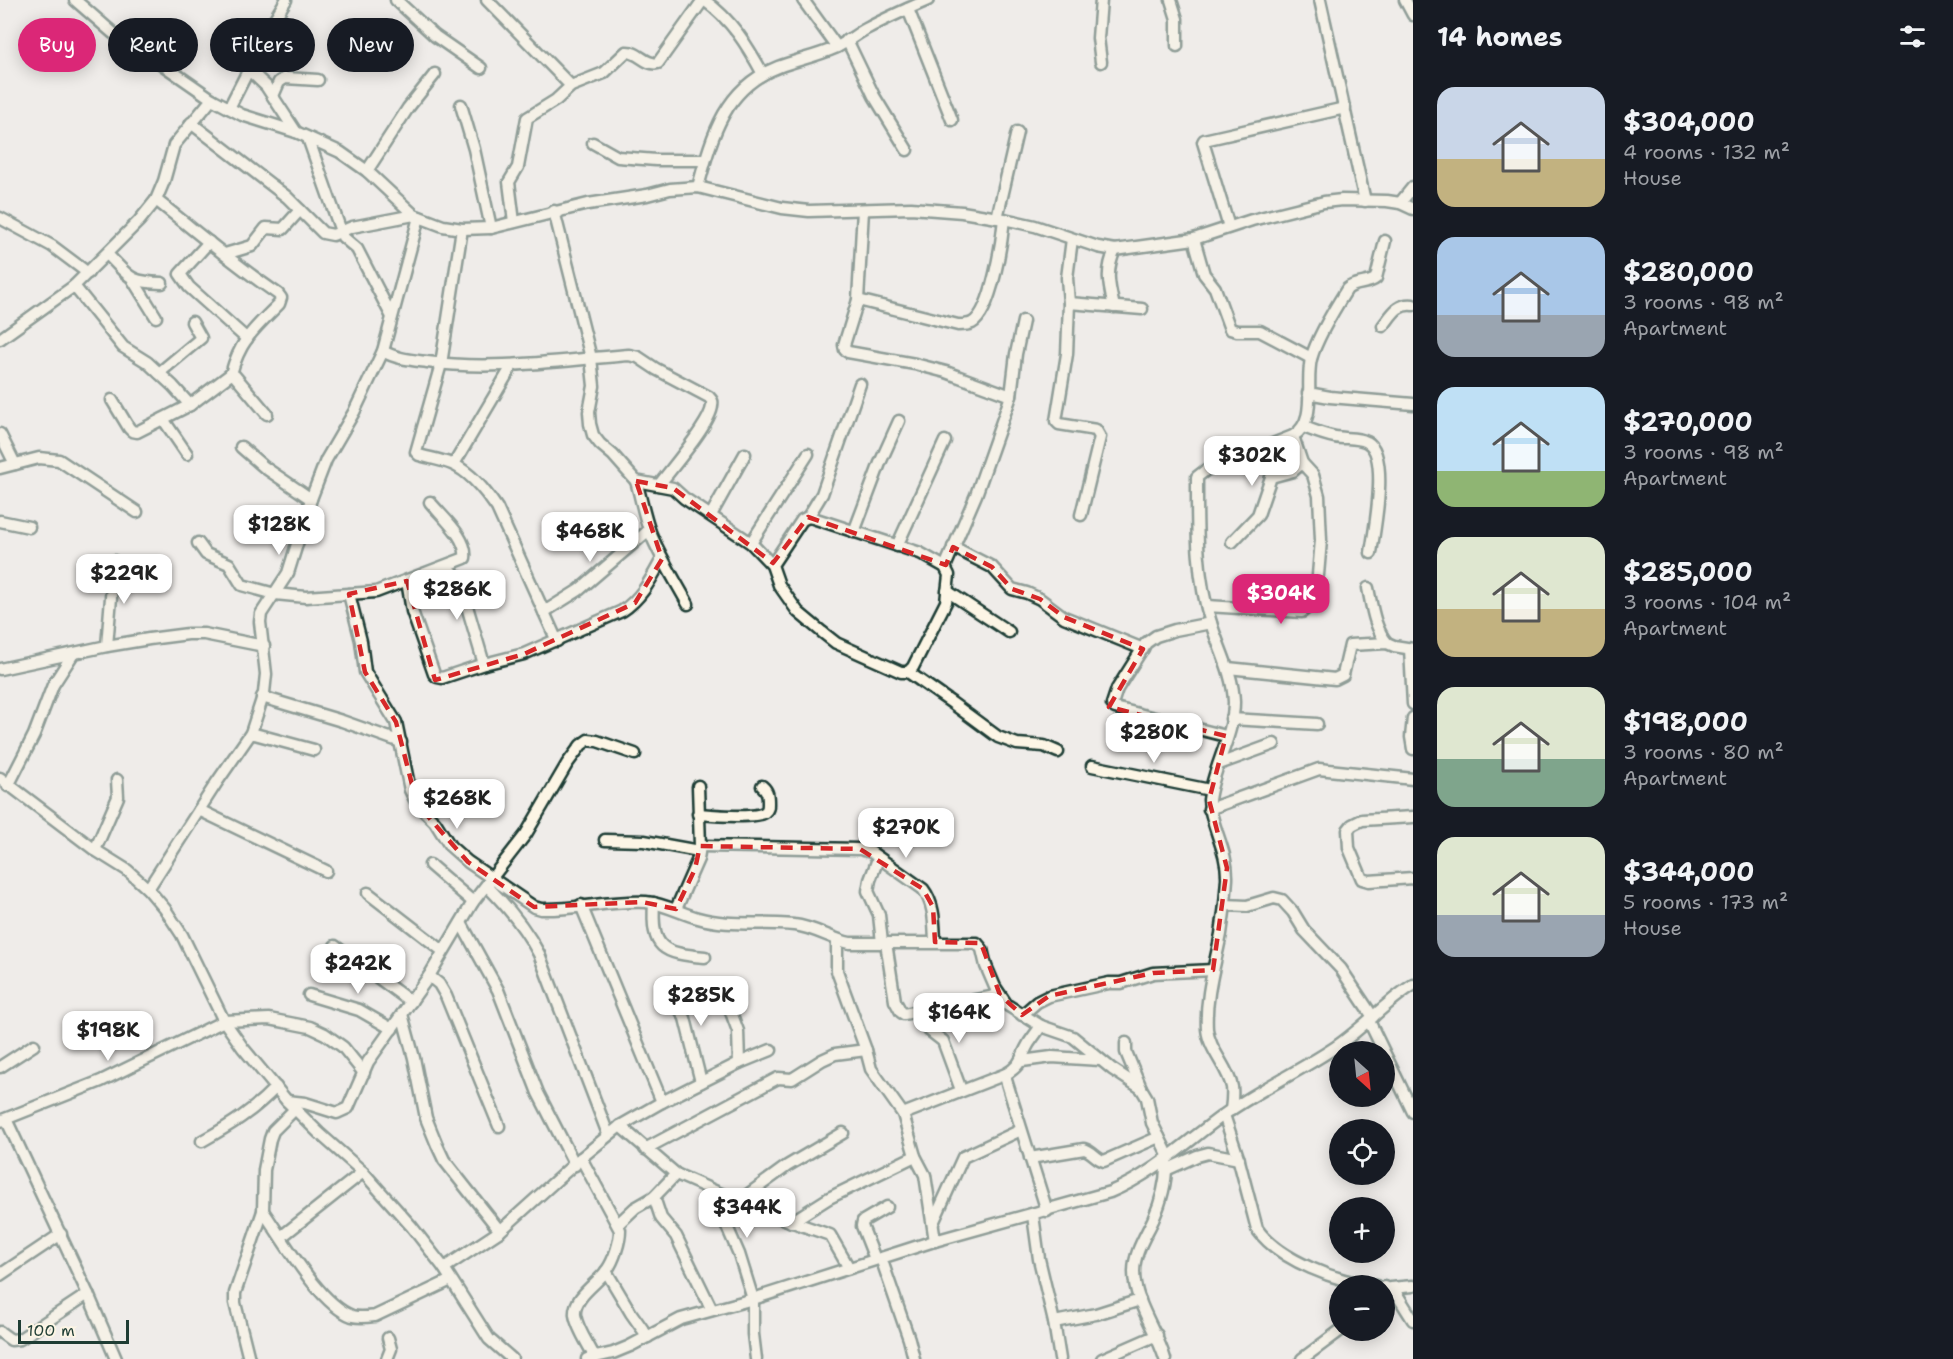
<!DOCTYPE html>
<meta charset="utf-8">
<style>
:root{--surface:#171b24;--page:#20242c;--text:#f1f3f6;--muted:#9ea1a6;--accent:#db2777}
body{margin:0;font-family:"Shantell Sans",sans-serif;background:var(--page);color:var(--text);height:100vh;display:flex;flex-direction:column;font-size:22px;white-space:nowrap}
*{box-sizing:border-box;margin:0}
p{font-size:20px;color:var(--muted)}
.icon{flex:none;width:33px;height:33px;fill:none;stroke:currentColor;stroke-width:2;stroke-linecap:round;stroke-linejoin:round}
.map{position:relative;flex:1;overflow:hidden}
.details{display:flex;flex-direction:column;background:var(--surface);width:540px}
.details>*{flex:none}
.hud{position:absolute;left:18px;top:18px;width:570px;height:54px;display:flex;gap:12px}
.needle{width:39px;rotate:153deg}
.buttons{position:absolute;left:1329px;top:1041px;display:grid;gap:12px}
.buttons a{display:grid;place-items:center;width:66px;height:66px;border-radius:50%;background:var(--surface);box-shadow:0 3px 15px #0003;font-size:30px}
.scale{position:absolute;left:18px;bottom:15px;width:111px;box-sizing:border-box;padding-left:6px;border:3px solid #1f3d34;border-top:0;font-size:16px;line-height:21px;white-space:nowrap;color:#1f3d34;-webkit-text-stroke:4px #fcf5e5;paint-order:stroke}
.price{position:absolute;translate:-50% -51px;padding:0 14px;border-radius:12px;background:#fff;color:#222;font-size:20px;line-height:39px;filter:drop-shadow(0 2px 3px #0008)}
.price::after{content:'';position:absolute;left:50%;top:36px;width:18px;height:14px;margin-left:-9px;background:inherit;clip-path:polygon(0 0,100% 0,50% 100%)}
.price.current{background:var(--accent);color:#fff}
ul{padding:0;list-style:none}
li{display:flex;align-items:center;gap:18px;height:150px;padding:0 24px}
li span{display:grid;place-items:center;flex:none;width:168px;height:120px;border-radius:18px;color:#555}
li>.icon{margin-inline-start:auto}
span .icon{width:72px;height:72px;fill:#fffc;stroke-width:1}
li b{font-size:26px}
h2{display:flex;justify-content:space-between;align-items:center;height:72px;padding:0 24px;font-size:26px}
.tag{padding:0 21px;border-radius:27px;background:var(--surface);box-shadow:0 3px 15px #0003;font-size:21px;line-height:54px}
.tag.current{background:var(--accent);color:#fff}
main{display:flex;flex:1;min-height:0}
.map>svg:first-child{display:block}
</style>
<main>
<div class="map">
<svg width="1413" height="1359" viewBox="0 0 1413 1359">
<rect width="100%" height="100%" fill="#efece9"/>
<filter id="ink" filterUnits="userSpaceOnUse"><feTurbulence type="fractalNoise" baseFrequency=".0167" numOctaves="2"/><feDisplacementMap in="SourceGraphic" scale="12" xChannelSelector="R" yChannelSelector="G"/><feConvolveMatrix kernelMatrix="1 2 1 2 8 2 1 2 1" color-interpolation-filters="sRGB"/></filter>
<g filter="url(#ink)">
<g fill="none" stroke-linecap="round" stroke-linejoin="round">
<defs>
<g id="minor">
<polyline points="75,0 113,33 140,49 212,99 242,115 296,132 340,152 367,171 414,215 443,226 462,229 491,228 588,204 647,195 670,189 698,187 782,208 809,211 911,208 962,212 1004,219 1035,226 1098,247 1115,250 1194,239 1252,220 1324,202 1342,200 1387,201 1400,203 1413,209"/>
<polyline points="396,0 435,36 481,68"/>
<polyline points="487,0 571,86"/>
<path d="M704,0C732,20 747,45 763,74"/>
<polyline points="803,0 837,47"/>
<polyline points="1171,0 1177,19 1177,46"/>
<polyline points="1320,0 1365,201"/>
<polyline points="1405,0 1413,15"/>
<polyline points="908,9 952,120"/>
<polyline points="847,40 874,96 907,150"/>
<polyline points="1101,62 1098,38 1101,0"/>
<polyline points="248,69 266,86 296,132"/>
<polyline points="273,96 279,82 285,78 318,80"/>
<polyline points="461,105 474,149 491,228"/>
<polyline points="229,108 274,20 286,0"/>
<polyline points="191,123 287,197 323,233 333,235 352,227 414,215"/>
<polyline points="308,138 343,237 357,249 391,315"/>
<polyline points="593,143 618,157 656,160 705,160"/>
<polyline points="367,171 408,108 435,74"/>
<path d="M698,187C712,136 724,88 778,67C797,60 817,56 835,48C846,43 855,35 866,29C886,18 907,9 928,0"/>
<path d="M156,200C197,232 235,265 278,294L281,298L279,304C255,328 240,340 231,374"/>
<polyline points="1400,203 1413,187"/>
<polyline points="863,210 858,300 844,345 845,350 848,352 915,364 946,372 1011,396"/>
<polyline points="554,211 591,358 594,386 589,412 590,424 593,435 600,444 613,455 636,481 673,488 684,498 751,543 772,565 779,585 798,612 822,632 836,643 901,672 908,672 913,667 946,602 949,575 945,567 920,553 813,518 808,517 802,520 772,565"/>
<polyline points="0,218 52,246 88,273"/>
<polyline points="997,218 1017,132"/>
<path d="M514,222L509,182L518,167L527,118L556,100L571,86L604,73L626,52C639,51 645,66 658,63L703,0"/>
<polyline points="1229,227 1203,142 1204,140 1345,108"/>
<path d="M462,229L441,364L416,452L419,455C430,458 442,460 452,464C471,472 486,492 497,508L557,641"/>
<polyline points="1072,239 1067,278 1069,303 1067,354 1056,421 1059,424 1096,430 1100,437 1081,515"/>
<polyline points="1194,239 1204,274 1215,288 1230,329 1237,331 1260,331 1311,358"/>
<polyline points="209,242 180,274 189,287 247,339"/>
<path d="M107,254C130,277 128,282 162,283"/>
<polyline points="225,254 252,246 266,228 283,229 300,210"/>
<polyline points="133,280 156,317"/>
<polyline points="74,286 123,347 147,362 173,386 190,405"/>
<path d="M858,300L958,325C963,325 968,325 972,323C992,312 1002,240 1004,219"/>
<polyline points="1069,303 1142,309"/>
<path d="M1114,307C1109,285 1105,272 1115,250"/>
<path d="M1383,326C1392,315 1397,303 1413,305"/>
<polyline points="0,339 74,286 139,221 156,200 164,181 174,145 212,99"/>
<path d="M383,351C396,359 411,360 427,362C495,371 561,360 629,355L638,357L656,369L709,397C712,401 713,400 712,406C711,423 671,469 659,485"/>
<polyline points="159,373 201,338 192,322"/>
<polyline points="1308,393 1330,397 1413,404"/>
<polyline points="112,400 129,428 132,431 137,432 190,405 231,374 235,376 267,414"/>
<polyline points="163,419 187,454"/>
<path d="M1304,427C1314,431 1324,435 1335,437C1345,439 1358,437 1367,442C1390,454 1374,531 1371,553"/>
<polyline points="0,434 15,464"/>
<polyline points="1293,436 1302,463 1313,475 1319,496 1321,540 1318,575"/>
<polyline points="241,447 264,467 311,499"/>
<polyline points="454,464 512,366"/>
<polyline points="0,468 39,458 59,460 137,512"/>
<path d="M636,481C641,498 644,516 650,532C660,557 675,580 688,604"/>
<polyline points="711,515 745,454"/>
<polyline points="808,517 822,494 860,384"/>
<polyline points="0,521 29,527"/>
<polyline points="854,532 880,463 899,421"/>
<polyline points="1232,542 1258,515 1271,477 1293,471 1302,463"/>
<path d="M198,543L206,554L229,564L242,585L275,594L306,597L376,592L465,558C468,538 442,517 430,502"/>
<polyline points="751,543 808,454"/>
<polyline points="897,546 945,441"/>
<polyline points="953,547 992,567 1012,589 1027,593 1040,599 1064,617 1143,649"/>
<polyline points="445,567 460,578 462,583 464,596 484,664"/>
<polyline points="945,567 976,495 1011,396 1016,354 1023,321"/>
<path d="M407,581L412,611L434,674L437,677L442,678L484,664L524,654L622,611C642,598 651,579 662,559"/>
<path d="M1368,588C1372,607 1374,627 1387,643"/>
<polyline points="947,591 1009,632"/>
<path d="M349,594L361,641L365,672L396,722L410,790L417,804L435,822L450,846L468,862L534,907L541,909C576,910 610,900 646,902C665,904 680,913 698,918C729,927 762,921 794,925C814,927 831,939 850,943H977L982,949L986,966L995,987L1007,1005L1041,1026L1073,1037L1112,1069L1141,1088L1147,1098L1152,1123L1169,1157"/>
<polyline points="1207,606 1302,612 1308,607 1307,584"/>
<polyline points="544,612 579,590 649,530"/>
<polyline points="1211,623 1175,630 1156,636 1146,643 1117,689 1112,704 1115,708 1226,736"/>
<polyline points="107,646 114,561"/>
<polyline points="1410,649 1413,704"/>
<polyline points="1228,668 1335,679 1343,675 1350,645 1387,643 1394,646 1413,649"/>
<polyline points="0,669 107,646 149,639 188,634 204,634 264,646"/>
<polyline points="908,672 952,703 998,737 1017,744 1044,746 1058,752"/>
<polyline points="262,697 342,721 401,742"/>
<polyline points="1413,718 1411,737 1413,749"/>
<polyline points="1231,719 1317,724"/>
<polyline points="251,733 314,750"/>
<polyline points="1219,764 1274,744"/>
<polyline points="1092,766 1210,790"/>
<polyline points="0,778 95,850 127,870 148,889 165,909 182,935 224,1021 243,1048 287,1101 319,1133 363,1172 412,1227 444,1268 489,1339 512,1359"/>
<polyline points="8,786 34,735 53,685 73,654"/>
<polyline points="1209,809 1319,769 1413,779"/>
<polyline points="199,810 326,871"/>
<path d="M698,814C710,815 757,819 765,812C768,810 768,807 768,803C768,796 768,791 762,786"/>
<polyline points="1413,817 1362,820 1352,825 1348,830 1349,848 1362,879 1369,881 1413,878"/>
<polyline points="605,840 644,841 699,851"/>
<path d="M700,846L860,849L871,852L923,889C935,905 934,923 935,942"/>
<polyline points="95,850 118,797 117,780"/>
<polyline points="878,859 870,880 868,891 879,915 882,943"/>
<polyline points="430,865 473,902"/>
<path d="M487,886C508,907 525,927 539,954L608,1134"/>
<polyline points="148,889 217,782 251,733 264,693 266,674 260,622 261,614 288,573 311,499 326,460 354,412 383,351 419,217"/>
<polyline points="368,893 443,951"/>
<path d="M654,903C651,949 662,953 705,957"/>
<polyline points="581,905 662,1102"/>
<polyline points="1225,905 1247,906 1274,898 1282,900 1293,912 1304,930 1341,969 1373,1017"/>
<polyline points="676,909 698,859 700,846 698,786"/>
<polyline points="461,923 498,990 538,1093 575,1165"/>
<polyline points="837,940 837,971 866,1050 871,1069 903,1114 915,1156 925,1175 935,1241"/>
<polyline points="886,943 895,1001 901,1012 904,1014 1000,995"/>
<polyline points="335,946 411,1002"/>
<polyline points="429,976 439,984 446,996 499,1126"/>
<polyline points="666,986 685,1018 701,1082"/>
<polyline points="309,995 359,1010 392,1029"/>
<polyline points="725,996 738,1031 739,1063"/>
<polyline points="924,1010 925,1027 943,1041 961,1090"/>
<polyline points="402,1014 414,1058 426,1118 437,1145 444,1160 500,1231"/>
<polyline points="1022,1015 1037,1002 1049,996 1109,983 1121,983 1153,973 1213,970"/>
<polyline points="1369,1021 1413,1112"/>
<path d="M1041,1026C1037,1032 1033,1037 1029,1043C1020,1058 1022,1065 1006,1074V1080L1047,1211"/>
<polyline points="1126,1043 1126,1052 1141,1088"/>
<polyline points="1022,1061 1052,1057 1100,1060"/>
<polyline points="0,1067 34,1045"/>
<polyline points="287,1101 305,1103 337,1113 348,1108 368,1062 429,976 473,902 526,834 567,764 581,745 588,740 597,741 635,754"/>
<path d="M1231,1110C1232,1102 1233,1095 1232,1087C1228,1067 1209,1050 1207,1029C1205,997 1215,965 1221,934C1224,916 1226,898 1227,879C1228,851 1211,827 1209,800C1213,767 1234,735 1234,702C1233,673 1219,649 1211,623C1196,576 1197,525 1197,477L1206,470L1293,436C1318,421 1305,384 1311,359C1317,337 1335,308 1347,289C1356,281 1368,285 1376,278L1385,241"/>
<polyline points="903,1114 1006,1074"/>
<path d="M1224,1115L1238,1157L1257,1229C1280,1261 1338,1282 1376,1286"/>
<polyline points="6,1119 88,1294 116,1359"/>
<polyline points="0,1121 101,1081 224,1021 269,1019 310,1027 325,1034 343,1047 364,1073"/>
<polyline points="620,1126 676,1174 758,1210 830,1235 849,1268"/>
<path d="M202,1141C231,1125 253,1111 276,1087"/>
<polyline points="645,1149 778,1078 792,1079 822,1060 835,1054 866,1050"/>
<path d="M581,1158L620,1230C620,1242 614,1260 607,1270C598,1283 573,1297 575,1315C577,1329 589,1345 595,1358"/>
<path d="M1030,1158L1084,1149C1092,1151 1096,1159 1104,1161L1159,1137"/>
<polyline points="1166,1170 1197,1156 1208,1153 1239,1159"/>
<polyline points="711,1190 739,1254 753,1299 753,1334 756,1359"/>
<polyline points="654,1197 661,1218 676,1236 712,1310"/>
<polyline points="739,1201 787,1166 843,1133"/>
<path d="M263,1211C283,1239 319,1304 352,1316C360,1318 367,1317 375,1316L451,1280"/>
<polyline points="1033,1215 1039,1259 1054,1322 1060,1359"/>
<polyline points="791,1222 829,1198 915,1156"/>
<polyline points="933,1223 963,1157 1021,1130"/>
<polyline points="618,1224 635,1208 654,1197 676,1174"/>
<polyline points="281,1237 363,1172"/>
<polyline points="881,1258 909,1339 914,1359"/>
<polyline points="875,1259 862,1226 863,1221 887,1207"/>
<polyline points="444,1268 500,1231 581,1158 620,1126 662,1102 739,1063 771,1050"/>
<polyline points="606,1271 631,1313 648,1337"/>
<polyline points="0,1275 61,1234"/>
<polyline points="1384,1287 1396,1293 1413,1320"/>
<polyline points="1391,1288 1413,1286"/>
<polyline points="1384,1300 1396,1293"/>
<polyline points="1054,1322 1096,1314 1140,1300"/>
<polyline points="0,1332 11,1340 20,1339 88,1294"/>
<polyline points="249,1359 235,1303 235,1293 263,1211 264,1170 270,1139 273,1131 295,1109"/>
<polyline points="387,1359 391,1349 388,1338"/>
<path d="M587,1359L613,1353L630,1346L681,1319L753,1299L931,1242L1110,1192C1153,1174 1185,1143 1222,1116C1257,1091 1296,1073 1331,1050C1361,1031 1384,1003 1413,985"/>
<polyline points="1102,1359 1157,1335"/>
<path d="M1165,1359C1157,1331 1134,1302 1134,1272C1134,1253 1145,1237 1153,1220C1161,1202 1167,1181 1166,1161"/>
<polyline points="1302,1359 1341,1330"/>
</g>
</defs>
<use href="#minor" stroke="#1f3d34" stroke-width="15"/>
<use href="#minor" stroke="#fcf5e5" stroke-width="10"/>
</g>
</g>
<path d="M0 0H1413V1359H0ZM636,481L673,488L773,563L808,517L946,565L953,547L992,567L1012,589L1040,599L1064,617L1143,649L1109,707L1226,736L1209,800L1227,868L1213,970L1153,973L1049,996L1022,1015L1000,995L981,943L935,942L933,907L923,889L860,849L700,846L695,869L676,909L642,902L534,907L468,862L417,804L396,722L365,672L349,594L407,581L435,680L524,654L635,603L662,559Z" fill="#efece9" fill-opacity=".55" fill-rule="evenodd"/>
<path fill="none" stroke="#d62828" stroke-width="4.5" stroke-dasharray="12 8" stroke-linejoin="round" d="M636,481L673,488L773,563L808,517L946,565L953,547L992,567L1012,589L1040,599L1064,617L1143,649L1109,707L1226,736L1209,800L1227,868L1213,970L1153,973L1049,996L1022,1015L1000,995L981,943L935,942L933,907L923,889L860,849L700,846L695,869L676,909L642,902L534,907L468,862L417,804L396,722L365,672L349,594L407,581L435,680L524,654L635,603L662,559Z"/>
</svg>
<div class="buttons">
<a><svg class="needle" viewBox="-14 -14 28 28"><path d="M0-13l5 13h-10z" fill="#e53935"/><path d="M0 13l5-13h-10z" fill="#9ea1a6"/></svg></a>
<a><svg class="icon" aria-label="locate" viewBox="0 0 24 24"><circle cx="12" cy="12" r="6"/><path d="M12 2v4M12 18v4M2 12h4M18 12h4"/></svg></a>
<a>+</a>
<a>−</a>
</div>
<div class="scale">100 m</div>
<b class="price" style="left:1252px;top:487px">$302K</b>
<b class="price" style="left:279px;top:556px">$128K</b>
<b class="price" style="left:590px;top:563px">$468K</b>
<b class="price" style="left:124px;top:605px">$229K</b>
<b class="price" style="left:457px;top:621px">$286K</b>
<b class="price current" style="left:1281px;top:625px">$304K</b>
<b class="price" style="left:1154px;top:764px">$280K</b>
<b class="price" style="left:457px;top:830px">$268K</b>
<b class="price" style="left:906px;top:859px">$270K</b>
<b class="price" style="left:358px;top:995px">$242K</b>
<b class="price" style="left:701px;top:1027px">$285K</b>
<b class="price" style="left:959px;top:1044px">$164K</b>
<b class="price" style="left:108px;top:1062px">$198K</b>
<b class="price" style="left:747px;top:1239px">$344K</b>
<div class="hud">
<a class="tag current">Buy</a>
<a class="tag">Rent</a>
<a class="tag">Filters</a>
<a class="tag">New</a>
</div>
</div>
<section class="details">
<h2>14 homes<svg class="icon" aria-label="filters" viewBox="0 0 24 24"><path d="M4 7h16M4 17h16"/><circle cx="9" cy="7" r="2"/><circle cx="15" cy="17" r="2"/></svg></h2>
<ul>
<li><span style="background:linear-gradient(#c9d6e8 60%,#c2b280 0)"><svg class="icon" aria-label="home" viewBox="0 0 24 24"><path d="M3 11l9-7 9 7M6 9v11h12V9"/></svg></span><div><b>$304,000</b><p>4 rooms · 132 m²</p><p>House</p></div></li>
<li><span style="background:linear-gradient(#a9c7e8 65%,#9aa5b1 0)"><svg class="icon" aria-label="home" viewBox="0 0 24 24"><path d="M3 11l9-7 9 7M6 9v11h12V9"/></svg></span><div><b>$280,000</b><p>3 rooms · 98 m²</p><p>Apartment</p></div></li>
<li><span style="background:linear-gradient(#bfe0f5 70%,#8fb573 0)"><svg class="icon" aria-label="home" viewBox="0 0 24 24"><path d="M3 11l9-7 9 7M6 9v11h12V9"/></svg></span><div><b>$270,000</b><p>3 rooms · 98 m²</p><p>Apartment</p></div></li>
<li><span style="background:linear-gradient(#dfe7d0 60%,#c2b280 0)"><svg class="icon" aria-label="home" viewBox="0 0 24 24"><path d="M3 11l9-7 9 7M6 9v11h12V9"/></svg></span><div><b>$285,000</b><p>3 rooms · 104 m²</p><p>Apartment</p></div></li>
<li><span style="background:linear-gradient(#dfe7d0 60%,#7fa58c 0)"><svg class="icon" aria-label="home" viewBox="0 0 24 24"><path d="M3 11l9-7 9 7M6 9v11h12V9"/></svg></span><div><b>$198,000</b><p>3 rooms · 80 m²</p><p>Apartment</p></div></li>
<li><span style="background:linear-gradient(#dfe7d0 65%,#9aa5b1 0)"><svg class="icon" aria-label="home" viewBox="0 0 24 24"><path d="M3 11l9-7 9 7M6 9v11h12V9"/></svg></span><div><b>$344,000</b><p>5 rooms · 173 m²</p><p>House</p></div></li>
</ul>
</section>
</main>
